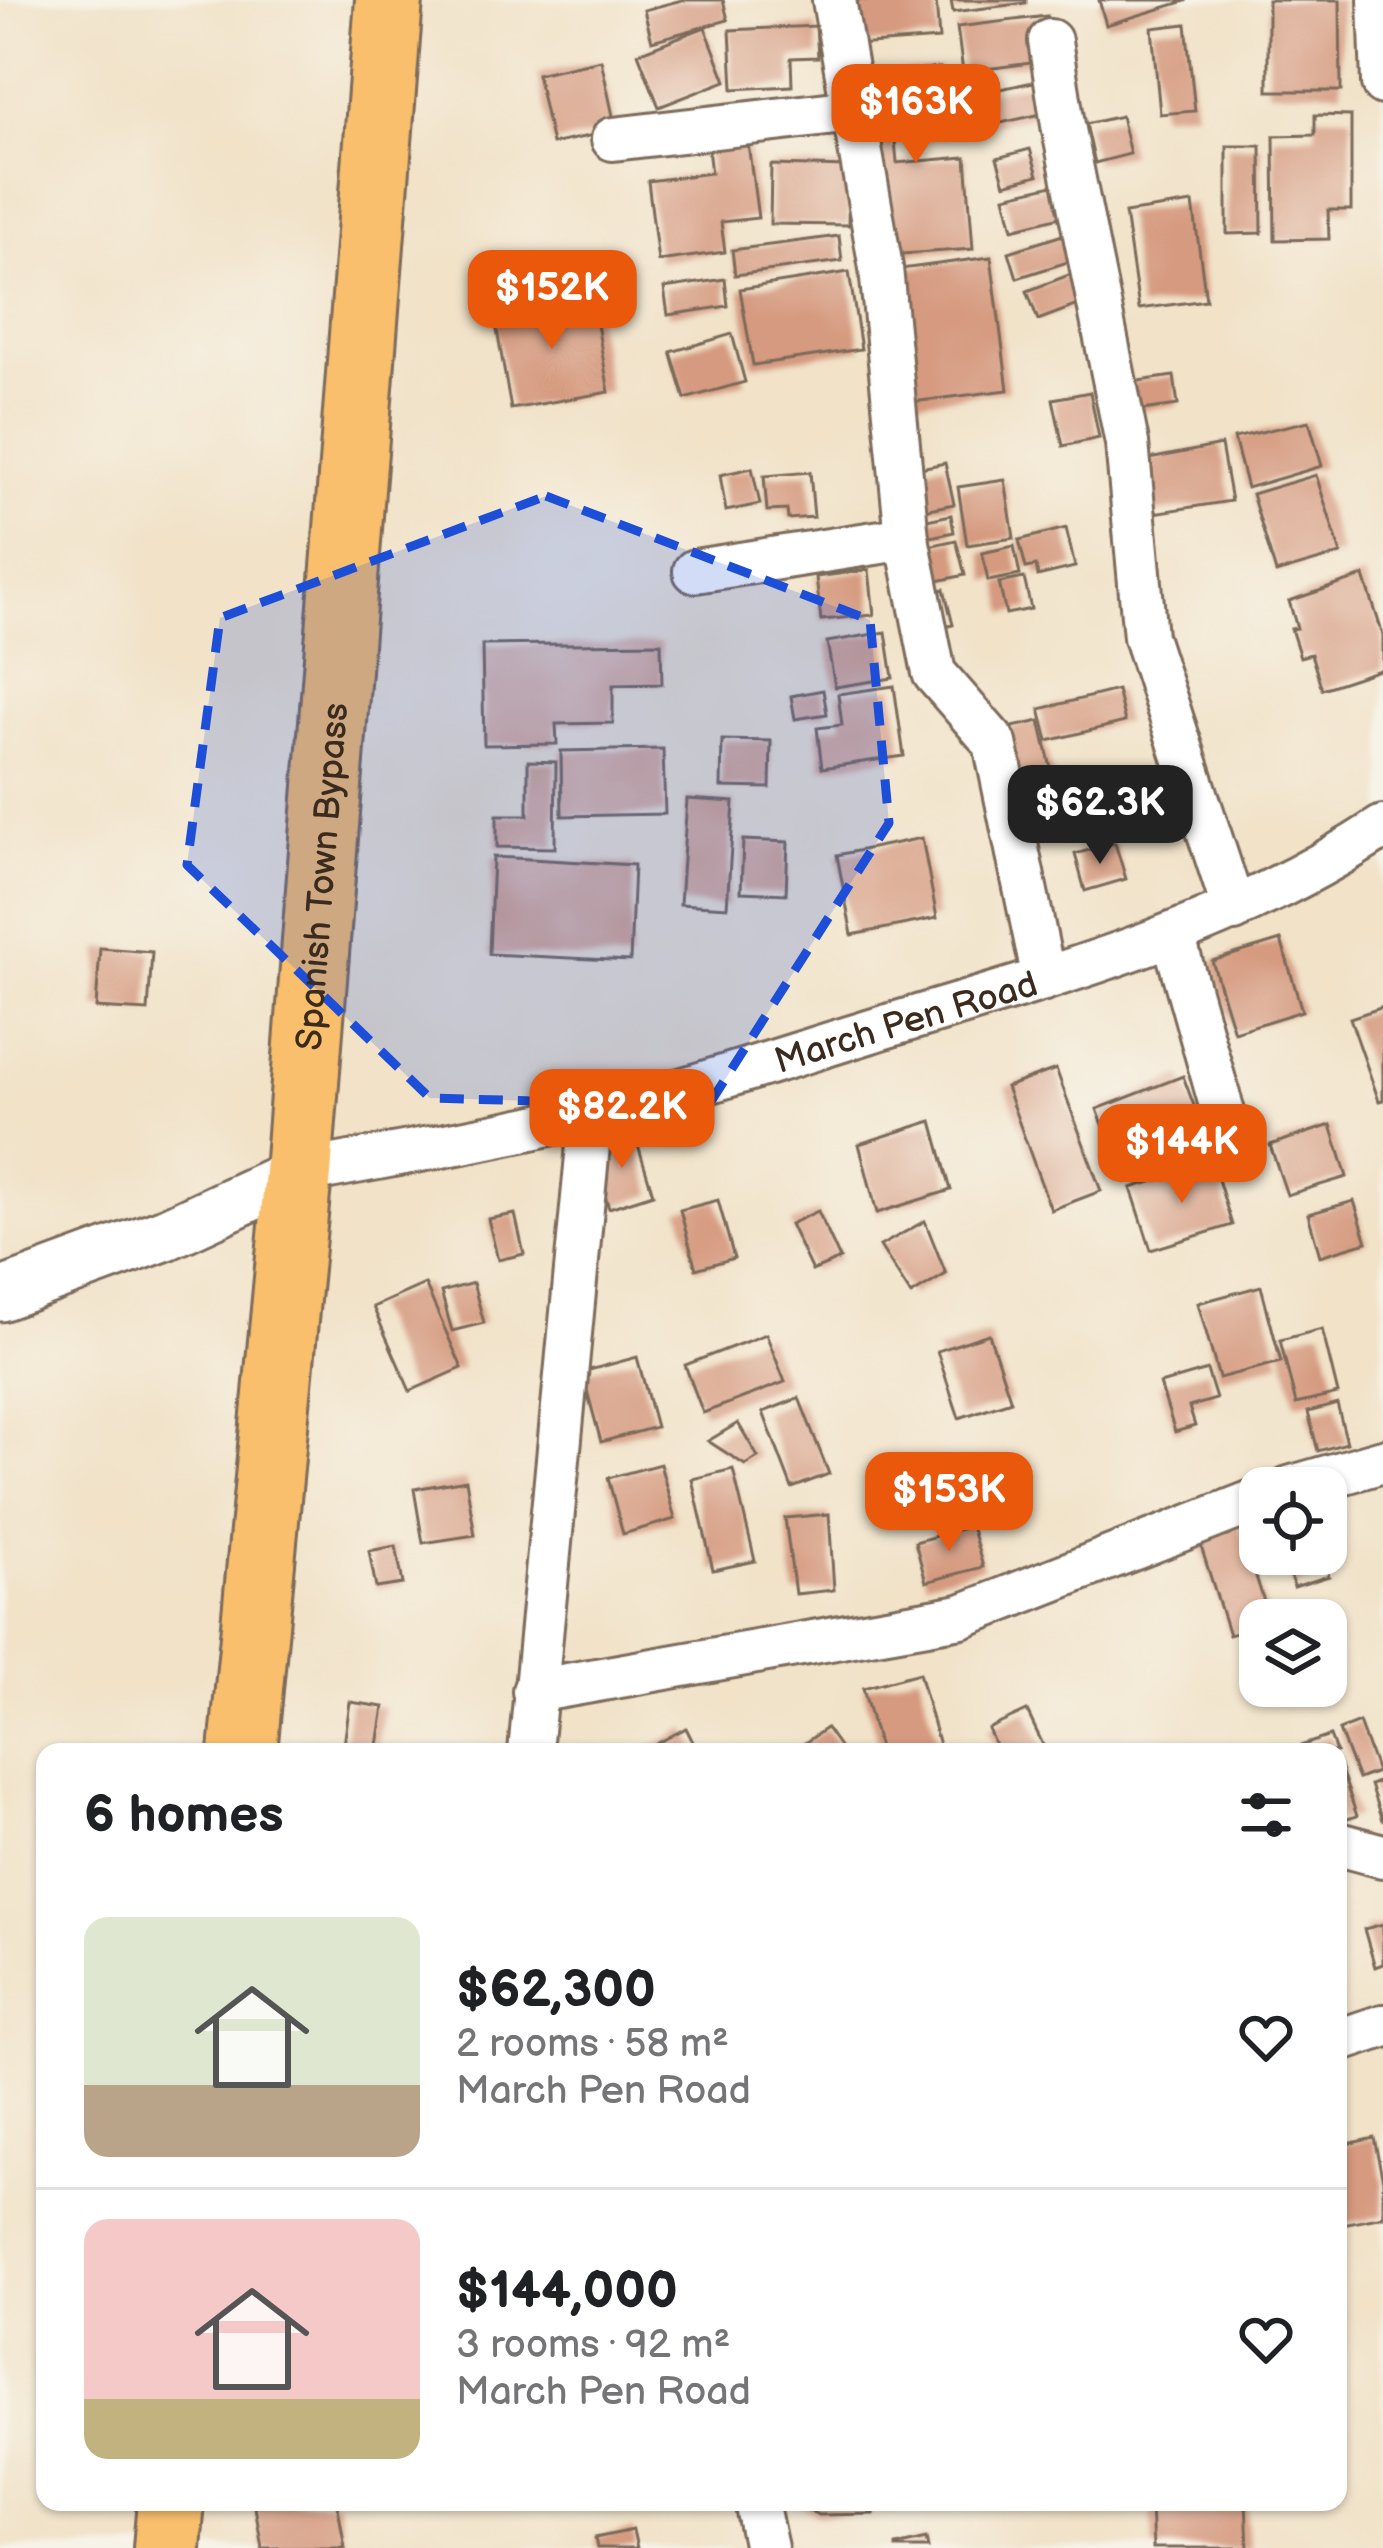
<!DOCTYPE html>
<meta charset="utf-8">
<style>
:root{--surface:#fff;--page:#f6f6f6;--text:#202124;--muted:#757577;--line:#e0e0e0;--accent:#ea580c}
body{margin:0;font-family:"Balsamiq Sans",sans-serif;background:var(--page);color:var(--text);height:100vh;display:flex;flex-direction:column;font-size:45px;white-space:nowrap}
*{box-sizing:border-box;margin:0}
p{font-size:39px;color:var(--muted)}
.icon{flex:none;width:66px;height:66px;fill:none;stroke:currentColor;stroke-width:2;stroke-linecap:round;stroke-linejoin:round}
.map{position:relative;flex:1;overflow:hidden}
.drawer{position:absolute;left:36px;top:1743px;width:1311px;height:768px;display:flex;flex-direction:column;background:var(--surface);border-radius:24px;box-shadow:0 3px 9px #0004}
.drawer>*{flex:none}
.fabs{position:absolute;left:1239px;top:1467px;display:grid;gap:24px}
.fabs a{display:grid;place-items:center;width:108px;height:108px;border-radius:24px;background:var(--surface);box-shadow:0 3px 9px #0004;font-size:60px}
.price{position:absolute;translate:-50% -102px;padding:0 27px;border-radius:24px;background:var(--accent);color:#fff;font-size:39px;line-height:78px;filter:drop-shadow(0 3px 6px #0008)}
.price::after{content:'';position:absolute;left:50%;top:72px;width:36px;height:27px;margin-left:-18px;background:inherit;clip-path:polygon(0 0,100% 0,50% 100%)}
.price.selected{background:#222;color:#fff}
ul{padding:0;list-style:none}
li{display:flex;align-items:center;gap:36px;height:300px;padding:0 48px}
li+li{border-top:3px solid var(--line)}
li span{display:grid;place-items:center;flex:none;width:336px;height:240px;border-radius:24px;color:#555}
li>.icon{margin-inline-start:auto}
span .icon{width:144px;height:144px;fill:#fffc;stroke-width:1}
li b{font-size:51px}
h2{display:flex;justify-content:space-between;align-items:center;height:144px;padding:0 48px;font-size:51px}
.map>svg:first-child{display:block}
</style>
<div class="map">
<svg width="1383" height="2548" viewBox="0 0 1383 2548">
<rect width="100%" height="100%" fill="#f7f3e8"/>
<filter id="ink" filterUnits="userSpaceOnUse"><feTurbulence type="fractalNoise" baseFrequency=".00833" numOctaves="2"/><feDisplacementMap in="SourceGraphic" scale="24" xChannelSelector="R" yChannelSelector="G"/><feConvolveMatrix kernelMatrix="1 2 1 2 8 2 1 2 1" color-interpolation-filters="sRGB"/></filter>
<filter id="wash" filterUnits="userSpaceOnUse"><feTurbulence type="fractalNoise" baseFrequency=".004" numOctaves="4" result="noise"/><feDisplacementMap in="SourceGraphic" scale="48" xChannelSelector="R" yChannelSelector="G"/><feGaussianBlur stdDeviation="2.7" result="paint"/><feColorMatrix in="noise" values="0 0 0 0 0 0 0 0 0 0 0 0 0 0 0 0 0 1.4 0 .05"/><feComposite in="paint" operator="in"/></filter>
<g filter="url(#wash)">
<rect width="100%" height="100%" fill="#f1e2c8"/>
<g id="blocks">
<g fill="#d59a7f">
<polygon points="682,0 723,0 728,20 652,41 644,10"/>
<polygon points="853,0 936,0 939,39 856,45"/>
<polygon points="951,0 1026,0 1026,3 953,12"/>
<polygon points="1099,0 1186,0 1186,1 1106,25"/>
<polygon points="1268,0 1340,0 1341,91 1268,91"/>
<polygon points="1047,16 1053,60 963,72 957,27"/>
<polygon points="1186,24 1195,111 1160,114 1152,28"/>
<polygon points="816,26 818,57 791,58 792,86 733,89 730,30"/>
<polygon points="705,27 726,81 659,107 638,53"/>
<polygon points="601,60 616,130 552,144 537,74"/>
<polygon points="940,68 946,137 895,141 897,163 966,157 973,249 888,255 862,75"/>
<polygon points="1052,78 1059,110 992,125 986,92"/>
<polygon points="1315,115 1351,116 1351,210 1328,210 1329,239 1275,240 1274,136 1315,135"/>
<polygon points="1121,116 1130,154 1095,163 1086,124"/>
<polygon points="747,136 758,218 721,222 725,252 658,261 648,181 711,173 707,141"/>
<polygon points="1227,146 1261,146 1262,233 1227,234"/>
<polygon points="1030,149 1038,175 1005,184 997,158"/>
<polygon points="771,165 849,167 848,225 770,224"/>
<polygon points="1057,184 1064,216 1013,229 1005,196"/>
<polygon points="1193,203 1206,300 1139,309 1125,213"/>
<polygon points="1066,234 1074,260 1017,278 1009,252"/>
<polygon points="839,236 842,261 735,275 732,250"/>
<polygon points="991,257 1008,390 904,403 886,271"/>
<polygon points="849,272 861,349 753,365 740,289"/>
<polygon points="1074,273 1086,302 1038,320 1027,291"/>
<polygon points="725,279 728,306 668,315 664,288"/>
<polygon points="592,296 609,392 511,409 494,313"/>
<polygon points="732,334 745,382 685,399 671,352"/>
<polygon points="1174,376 1178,405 1128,412 1124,383"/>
<polygon points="1090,392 1099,438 1063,446 1053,399"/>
<polygon points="1309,421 1322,466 1247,488 1234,438"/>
<polygon points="1221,445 1231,501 1147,514 1139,461"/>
<polygon points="945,463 954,504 904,514 896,473"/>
<polygon points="752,468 760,504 726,511 720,475"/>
<polygon points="810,472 814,517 788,519 787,510 767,511 764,476"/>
<polygon points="1316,475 1341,554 1276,573 1252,494"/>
<polygon points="1005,480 1014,538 967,545 958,487"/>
<polygon points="951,515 954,532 902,543 898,526"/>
<polygon points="1066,528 1075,567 1038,576 1036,566 1026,568 1019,540"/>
<polygon points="956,540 965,575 909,587 901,552"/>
<polygon points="1014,546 1020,575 988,581 982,553"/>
<polygon points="869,570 874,615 821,620 816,577"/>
<polygon points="1364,576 1383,635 1383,669 1322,689 1311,654 1300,657 1291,629 1297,628 1289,601"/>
<polygon points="1024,578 1031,609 1006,614 999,583"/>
<polygon points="944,589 953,625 927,631 919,594"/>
<polygon points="886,632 893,678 835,687 827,642"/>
<polygon points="661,643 662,684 613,685 613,723 556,724 557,744 484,745 482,645"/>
<polygon points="894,686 904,756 822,768 817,728 842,725 838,694"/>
<polygon points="823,690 827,714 795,719 791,696"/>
<polygon points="1117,690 1125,722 1048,741 1040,709"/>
<polygon points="1040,721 1055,785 1004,796 990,732"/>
<polygon points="722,740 771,741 770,788 721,787"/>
<polygon points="663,749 665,814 562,816 561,751"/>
<polygon points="528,761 556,762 555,848 497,847 497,815 528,815"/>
<polygon points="687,799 734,802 727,907 680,904"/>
<polygon points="922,838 937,918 852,935 837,855"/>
<polygon points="743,840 788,842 786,894 741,892"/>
<polygon points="1115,843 1126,879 1085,891 1075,854"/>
<polygon points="493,857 634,865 630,961 489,954"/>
<polygon points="1281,940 1302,1011 1234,1032 1212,961"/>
<polygon points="100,948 152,952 148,1011 96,1008"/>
<polygon points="1383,1007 1383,1100 1379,1101 1350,1018"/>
<polygon points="1056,1069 1101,1191 1051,1210 1006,1087"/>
<polygon points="1183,1076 1210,1149 1125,1182 1097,1109"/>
<polygon points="932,1121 951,1190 877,1213 859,1144"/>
<polygon points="1331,1125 1347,1177 1287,1195 1270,1145"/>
<polygon points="635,1135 653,1194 609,1208 590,1148"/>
<polygon points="1213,1163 1232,1225 1151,1250 1131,1188"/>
<polygon points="718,1200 734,1258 696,1269 680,1210"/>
<polygon points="1354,1201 1367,1242 1320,1256 1308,1214"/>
<polygon points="818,1211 840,1259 812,1271 790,1224"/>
<polygon points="515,1214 524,1254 498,1260 488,1219"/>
<polygon points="925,1221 946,1274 911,1295 880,1246"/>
<polygon points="473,1283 484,1323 452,1331 441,1292"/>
<polygon points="425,1284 462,1368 410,1391 373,1307"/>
<polygon points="1261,1286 1281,1362 1219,1378 1198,1303"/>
<polygon points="1322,1329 1338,1394 1296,1404 1280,1340"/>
<polygon points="766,1334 785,1382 703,1413 685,1365"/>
<polygon points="989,1334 1011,1401 959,1418 937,1351"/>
<polygon points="637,1357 656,1427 601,1442 582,1372"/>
<polygon points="1207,1370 1216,1399 1189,1407 1195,1426 1175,1432 1160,1384"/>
<polygon points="799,1398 829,1474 792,1488 763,1412"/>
<polygon points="1337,1404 1347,1443 1318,1451 1308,1412"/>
<polygon points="738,1423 758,1457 745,1465 708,1441"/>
<polygon points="660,1464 675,1519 623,1534 608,1478"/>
<polygon points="733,1469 755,1561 713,1570 692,1479"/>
<polygon points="466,1480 475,1535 423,1543 414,1489"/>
<polygon points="1260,1511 1260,1554 1322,1554 1329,1576 1294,1587 1284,1556 1261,1564 1247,1515"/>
<polygon points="829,1514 834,1590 795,1594 785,1518"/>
<polygon points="1239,1524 1270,1620 1260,1620 1260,1626 1229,1635 1198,1537"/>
<polygon points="971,1526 983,1567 926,1582 915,1542"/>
<polygon points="396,1546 403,1584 376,1588 369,1551"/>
<polygon points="919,1673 939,1745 914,1752 880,1752 863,1688"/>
<polygon points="350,1702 384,1707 377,1752 343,1752"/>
<polygon points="1027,1711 1045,1749 998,1752 988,1729"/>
<polygon points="1359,1722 1377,1772 1358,1779 1339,1730"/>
<polygon points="686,1728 698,1752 641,1752"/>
<polygon points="826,1728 843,1752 792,1752"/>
<polygon points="1330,1736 1336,1752 1285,1752 1285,1751"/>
<polygon points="1338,1761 1357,1816 1338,1822"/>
<polygon points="1383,1780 1383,1820 1382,1820 1370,1785"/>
<polygon points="1383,1924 1383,1964 1375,1967 1364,1929"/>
<polygon points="1374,2138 1383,2181 1383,2216 1338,2225 1338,2146"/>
<polygon points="274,2502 337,2502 345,2548 262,2548 255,2507"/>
<polygon points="793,2502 876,2502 874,2514 818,2515"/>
<polygon points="1246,2502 1248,2548 1153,2548 1151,2506"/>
<polygon points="633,2530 637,2548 597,2548 595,2538"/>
<polygon points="926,2539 928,2548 896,2548 896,2546"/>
</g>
</g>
</g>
<g filter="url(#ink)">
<use href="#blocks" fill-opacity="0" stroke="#7b6a5a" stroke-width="3"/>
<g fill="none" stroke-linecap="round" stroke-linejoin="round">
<defs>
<g id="minor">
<polyline points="834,0 881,268 907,538 934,673 995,743 1044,979"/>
<polyline points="1380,0 1383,83"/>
<polyline points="1050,41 1063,125 1127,443 1145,637 1234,910"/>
<polyline points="613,139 853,111"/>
<polyline points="695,571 907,538"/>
<polyline points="1173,935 1235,1155"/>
<path id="s1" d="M298,1173C395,1154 495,1138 592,1114C700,1087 807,1050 914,1018C1077,970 1240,922 1383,827"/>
<polyline points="1289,1488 1383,1461"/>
<polyline points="534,1691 961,1616 1260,1499"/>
<polyline points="530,1752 591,1114"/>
<polyline points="1338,1844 1383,1856"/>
<polyline points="1338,2041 1383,2026"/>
<polyline points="756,2502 766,2548"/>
</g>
<polyline id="tertiary" points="0,1295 166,1234 298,1173"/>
<g id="primary">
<path id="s2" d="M243,1752L298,1173L389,0"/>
<polyline points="167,2548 171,2502"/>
</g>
</defs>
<use href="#minor" stroke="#7b6a5a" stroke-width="48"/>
<use href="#tertiary" stroke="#7b6a5a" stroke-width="57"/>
<use href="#primary" stroke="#7b6a5a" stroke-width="72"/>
<use href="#minor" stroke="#fff" stroke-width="42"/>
<use href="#tertiary" stroke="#fff" stroke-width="51"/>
<use href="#primary" stroke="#f9bf6c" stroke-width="66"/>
</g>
</g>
<path fill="#1d4ed8" fill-opacity="0.2" stroke="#1d4ed8" stroke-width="9" stroke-dasharray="24 15" stroke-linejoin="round" d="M546,496L870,620L889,823L708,1106L430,1098L187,865L220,618Z"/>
<g text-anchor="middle" stroke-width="10" stroke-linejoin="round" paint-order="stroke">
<g font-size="36" fill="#3b2a1e" stroke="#f7f3e8">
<text dy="13" stroke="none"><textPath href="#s2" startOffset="879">Spanish Town Bypass</textPath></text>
<text dy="13" stroke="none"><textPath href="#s1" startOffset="627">March Pen Road</textPath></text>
</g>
</g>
</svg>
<div class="fabs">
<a><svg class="icon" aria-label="locate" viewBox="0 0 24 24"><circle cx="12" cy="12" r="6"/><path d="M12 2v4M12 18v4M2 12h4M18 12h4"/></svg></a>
<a><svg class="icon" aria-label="layers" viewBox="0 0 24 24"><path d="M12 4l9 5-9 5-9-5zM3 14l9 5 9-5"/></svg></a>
</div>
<b class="price" style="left:916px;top:166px">$163K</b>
<b class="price" style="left:552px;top:352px">$152K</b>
<b class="price selected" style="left:1100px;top:867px">$62.3K</b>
<b class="price" style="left:622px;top:1171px">$82.2K</b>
<b class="price" style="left:1182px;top:1206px">$144K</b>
<b class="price" style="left:949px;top:1554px">$153K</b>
<section class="drawer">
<h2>6 homes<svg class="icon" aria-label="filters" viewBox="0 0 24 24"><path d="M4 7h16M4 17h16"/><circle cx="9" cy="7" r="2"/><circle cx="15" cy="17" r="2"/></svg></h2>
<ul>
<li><span style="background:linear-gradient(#dfe7d0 70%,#b9a48a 0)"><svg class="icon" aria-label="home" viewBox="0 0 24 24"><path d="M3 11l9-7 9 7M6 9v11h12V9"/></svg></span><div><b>$62,300</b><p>2 rooms · 58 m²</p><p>March Pen Road</p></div><svg class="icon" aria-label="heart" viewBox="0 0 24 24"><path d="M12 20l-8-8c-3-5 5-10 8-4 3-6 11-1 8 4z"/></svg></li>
<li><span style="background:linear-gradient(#f6c9c9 75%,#c2b280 0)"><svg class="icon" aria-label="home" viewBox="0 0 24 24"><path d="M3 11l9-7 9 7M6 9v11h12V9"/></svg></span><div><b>$144,000</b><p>3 rooms · 92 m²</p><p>March Pen Road</p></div><svg class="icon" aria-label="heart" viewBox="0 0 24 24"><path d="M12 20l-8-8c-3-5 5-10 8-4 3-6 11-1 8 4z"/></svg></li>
</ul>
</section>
</div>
